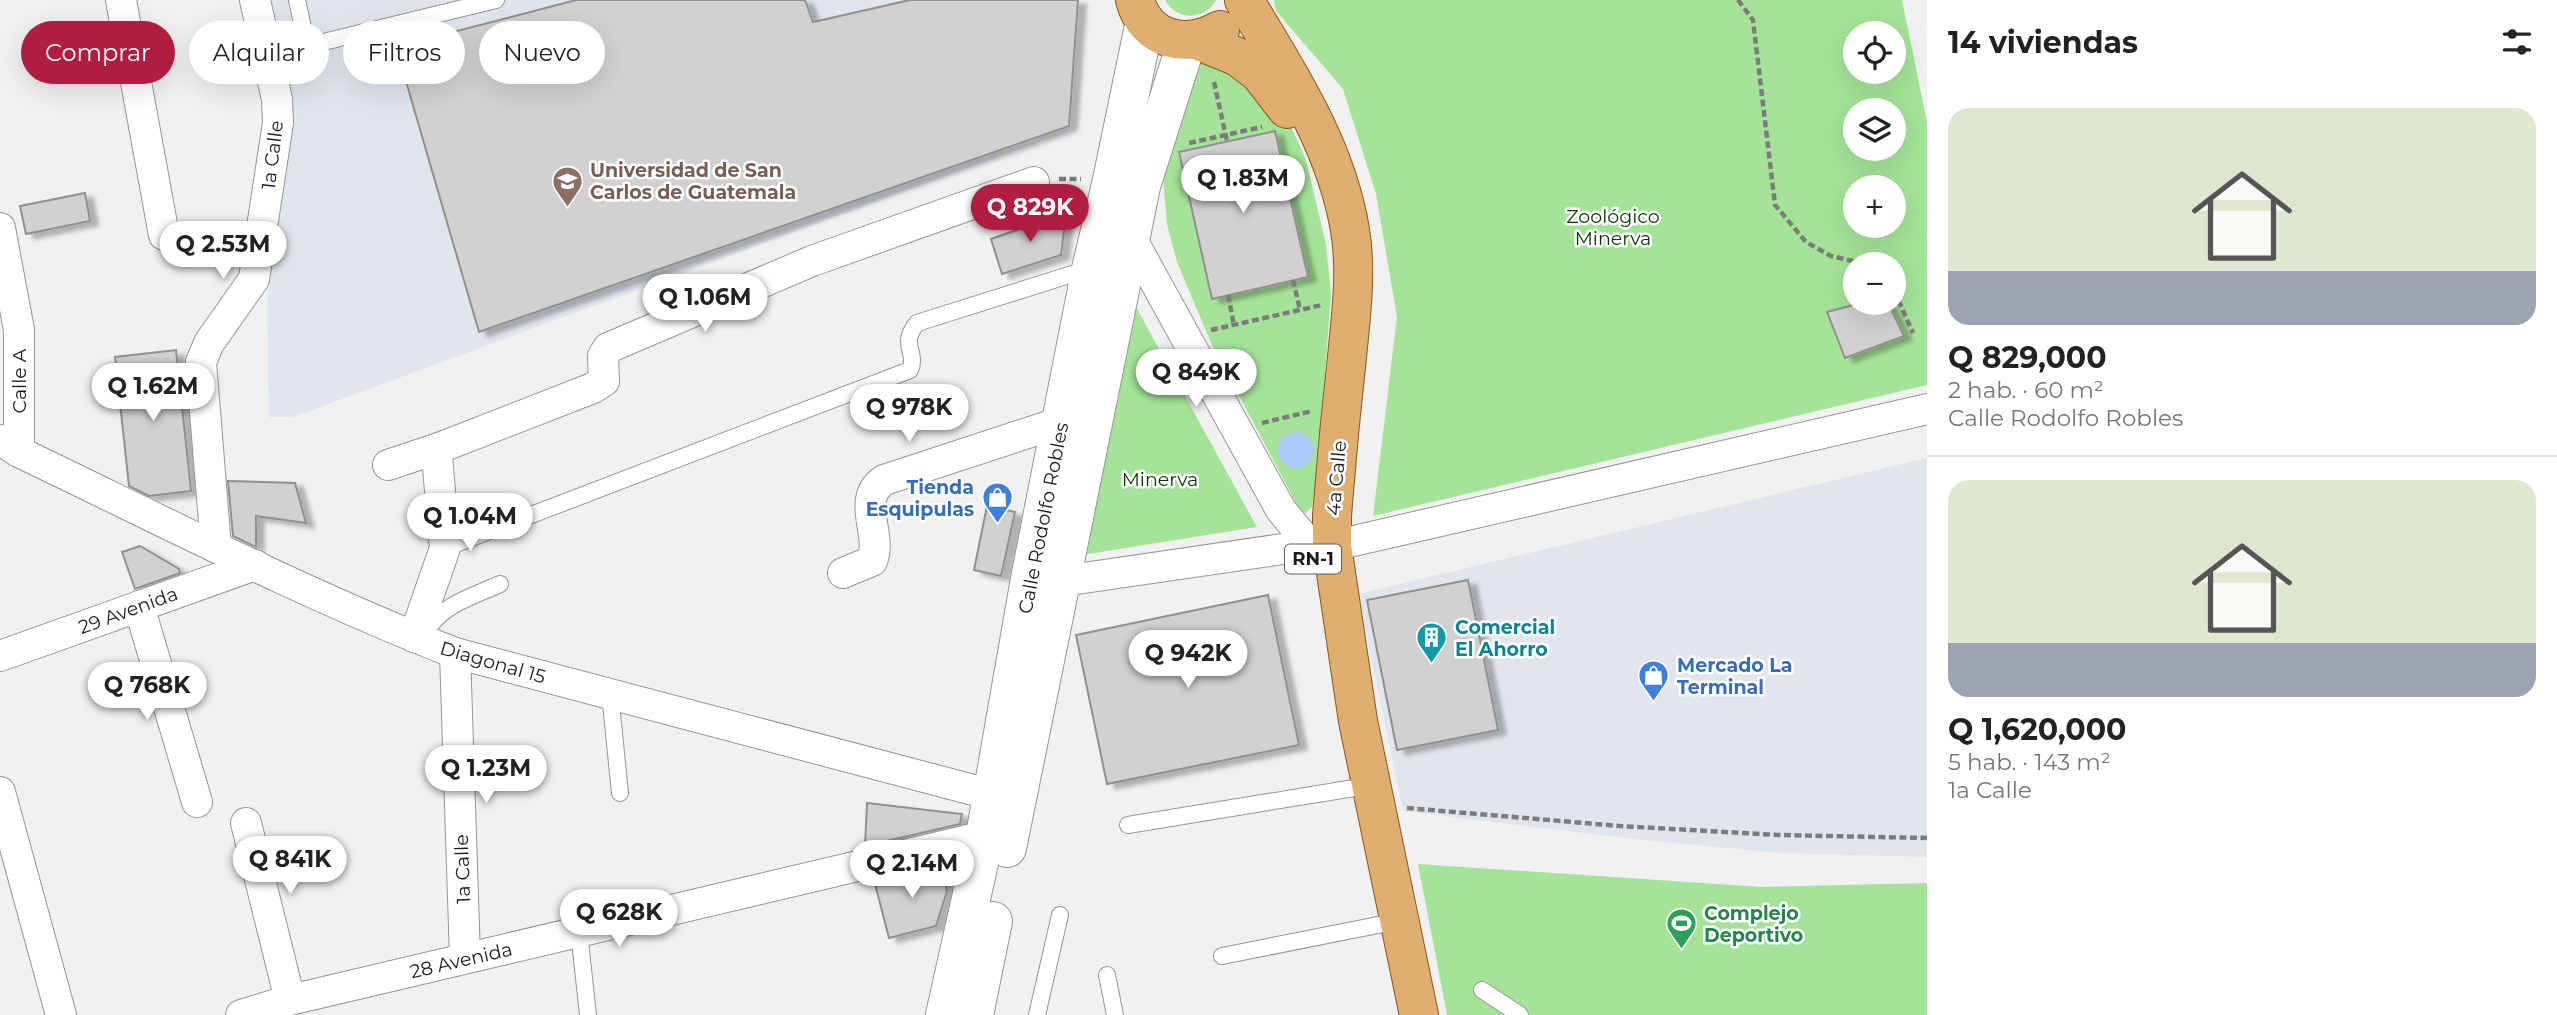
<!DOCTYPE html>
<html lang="es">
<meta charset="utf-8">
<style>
:root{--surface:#fff;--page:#f2f2f2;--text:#222;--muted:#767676;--line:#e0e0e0;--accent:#b01d41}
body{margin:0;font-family:Montserrat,sans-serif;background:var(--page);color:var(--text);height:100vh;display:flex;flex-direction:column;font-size:26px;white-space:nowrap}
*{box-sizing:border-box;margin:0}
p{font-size:23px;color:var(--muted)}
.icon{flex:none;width:38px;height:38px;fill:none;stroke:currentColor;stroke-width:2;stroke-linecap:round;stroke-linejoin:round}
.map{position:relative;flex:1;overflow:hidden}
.details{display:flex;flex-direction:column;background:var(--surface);width:630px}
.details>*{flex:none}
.guide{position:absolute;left:21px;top:21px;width:665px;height:63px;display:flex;gap:14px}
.tools{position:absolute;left:1843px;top:21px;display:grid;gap:14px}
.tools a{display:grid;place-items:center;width:63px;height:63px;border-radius:50%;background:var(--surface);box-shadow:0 7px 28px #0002;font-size:35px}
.price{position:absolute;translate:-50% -60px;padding:0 16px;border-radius:24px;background:#fff;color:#222;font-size:23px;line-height:46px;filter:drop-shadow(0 2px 4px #0008)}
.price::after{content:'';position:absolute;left:50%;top:42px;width:21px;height:16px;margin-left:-10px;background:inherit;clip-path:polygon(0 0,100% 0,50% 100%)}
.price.selected{background:var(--accent);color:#fff}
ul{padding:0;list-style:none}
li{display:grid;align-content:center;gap:14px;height:371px;padding:0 21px}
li+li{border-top:2px solid var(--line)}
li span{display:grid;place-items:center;height:217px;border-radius:21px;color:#555}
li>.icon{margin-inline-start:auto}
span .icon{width:126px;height:126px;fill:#fffc;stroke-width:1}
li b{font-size:30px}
h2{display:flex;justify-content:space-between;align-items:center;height:84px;padding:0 21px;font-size:30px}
.chip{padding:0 24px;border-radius:32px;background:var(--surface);box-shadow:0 7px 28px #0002;font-size:24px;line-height:63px}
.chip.selected{background:var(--accent);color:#fff}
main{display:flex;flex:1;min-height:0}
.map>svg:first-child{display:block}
</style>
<main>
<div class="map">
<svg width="1927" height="1015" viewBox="0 0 1927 1015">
<defs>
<filter id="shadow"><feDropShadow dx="8" dy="4.5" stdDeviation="2" flood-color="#0004"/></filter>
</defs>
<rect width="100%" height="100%" fill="#f1f1f2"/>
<g fill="#e1e6ed">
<polygon points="265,0 1077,0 1068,131 293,417 269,417 267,305 286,104"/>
<polygon points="1927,458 1927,857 1781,853 1634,839 1403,811 1358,594"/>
</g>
<g fill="#a5e498" fill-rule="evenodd">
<path d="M1165,0H1216C1204,21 1177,21 1165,0Z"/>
<path d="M1274,0H1902L1927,122V385L1373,516L1397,317L1376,194L1343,89L1276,11ZM1855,33H1894V72H1855ZM1855,110H1894V149H1855ZM1855,187H1894V226H1855ZM1855,264H1894V303H1855Z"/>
<polygon points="1206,60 1217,60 1289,122 1306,160 1326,244 1331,294 1319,455 1312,507 1306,513 1303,512 1296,503 1212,345 1177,262 1167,224 1161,158 1200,63"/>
<polygon points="1130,296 1257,527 1082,555"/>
<polygon points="1418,864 1762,887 1927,883 1927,1015 1447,1015"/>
</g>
<circle fill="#abccfa" cx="1296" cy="450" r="18"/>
<g fill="#d2d1d0" stroke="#90908f" stroke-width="2" filter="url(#shadow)">
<polygon points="576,0 805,0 813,22 910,0 1078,0 1069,126 479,332 396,47"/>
<polygon points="1275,131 1308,277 1212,299 1179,152"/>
<polygon points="85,193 90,221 26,234 20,206"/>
<polygon points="1066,213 1061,255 1002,274 991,239"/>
<polygon points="1861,303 1888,303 1904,336 1845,358 1827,312"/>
<polygon points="176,350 191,491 149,496 129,486 115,357"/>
<polygon points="228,481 295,483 306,523 256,516 256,547 233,536"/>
<polygon points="987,506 1015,512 1001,576 974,570"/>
<polygon points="140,546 179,569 180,573 135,589 122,552"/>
<polygon points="1468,580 1498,730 1397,750 1367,600"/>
<polygon points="1268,595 1299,745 1107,784 1076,635"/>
<polygon points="867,803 962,814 960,824 865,846"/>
<polygon points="941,864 947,891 936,926 889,938 874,880"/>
</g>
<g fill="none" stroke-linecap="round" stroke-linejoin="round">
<defs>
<g id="lane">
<polyline points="297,0 307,46 496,0"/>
<polyline points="267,55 307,46"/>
<path d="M445,548L910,370C918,352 899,345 917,323L1088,269"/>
<path d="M426,632C442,604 472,597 500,584"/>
<polyline points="610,694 620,793"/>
<polyline points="1128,825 1354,788"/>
<polyline points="579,932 588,1015"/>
<polyline points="1222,956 1383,924"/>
<polyline points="1107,975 1115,1015"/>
<polyline points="1482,990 1520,1015"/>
<polyline points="1037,1015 1060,915"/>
</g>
<g id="street">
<polyline points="121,0 164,235"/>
<polyline points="0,228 19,330 19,452"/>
<polyline points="1131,238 1281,510 1310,545"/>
<path d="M0,440L19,452C163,521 306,595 455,653L1011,800"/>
<polyline points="388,465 439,448 593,388 604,381 603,356 608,348 812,261 1034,182"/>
<polyline points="216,547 201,362 209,343 254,279 278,123 277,99 255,0"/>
<path d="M843,573L872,561C883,534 855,500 884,480L1061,422"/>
<polyline points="1043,580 1063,581 1310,545 1332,546 1927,409"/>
<polyline points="139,606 197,802"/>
<polyline points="414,637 445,548 437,456 439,448"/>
<polyline points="455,653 465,958"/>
<polyline points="0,656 255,565"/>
<polyline points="0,792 61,1015"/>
<polyline points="246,823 290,1000"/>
<polyline points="241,1015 290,1000 985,836 1003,838"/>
</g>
<g id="secondary">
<polyline points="1007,848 1141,186 1187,41"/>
<polyline points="945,1015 985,836 1030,579 1091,269 1112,180 1145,21"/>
<polyline points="974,1015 993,921"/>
</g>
<g id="primary">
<path d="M1135,0C1146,41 1186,49 1220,30"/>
<path d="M1244,0C1288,73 1336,145 1350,230C1357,272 1351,315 1347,357C1341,410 1336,463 1332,516V546L1358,721L1419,1015"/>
<polyline points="1196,40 1238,57 1260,74 1287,109"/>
</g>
</defs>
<use href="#lane" stroke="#969697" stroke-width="18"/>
<use href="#street" stroke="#969697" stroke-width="32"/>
<use href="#secondary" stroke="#969697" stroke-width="40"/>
<use href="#primary" stroke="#8d5716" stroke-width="40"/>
<g stroke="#7c7c7d" stroke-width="4.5" stroke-dasharray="7 3.5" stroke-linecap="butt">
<polyline points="1738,0 1753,20 1775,205 1806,242 1831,256 1866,264"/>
<polyline points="1214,82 1227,141"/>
<polyline points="1189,143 1262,127"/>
<polyline points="1059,179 1081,179"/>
<polyline points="1293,280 1300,310"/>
<polyline points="1894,291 1913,333"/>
<polyline points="1228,295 1234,325"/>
<polyline points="1211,330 1322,305"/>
<polyline points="1262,423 1312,411"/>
<polyline points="1407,808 1620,826 1778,835 1927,838"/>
</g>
<use href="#lane" stroke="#fff" stroke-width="16"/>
<use href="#street" stroke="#fff" stroke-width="30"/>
<use href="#secondary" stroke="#fff" stroke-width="38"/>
<use href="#primary" stroke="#dfae71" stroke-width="38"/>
</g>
<defs>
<symbol id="university-pin" viewBox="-11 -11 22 30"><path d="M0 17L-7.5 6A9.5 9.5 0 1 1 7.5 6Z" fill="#8d6e63" stroke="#fff"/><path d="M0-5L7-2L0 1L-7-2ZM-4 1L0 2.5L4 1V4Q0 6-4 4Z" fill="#fff"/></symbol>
<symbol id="shop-pin" viewBox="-11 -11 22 30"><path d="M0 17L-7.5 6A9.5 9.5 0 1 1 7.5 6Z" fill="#3f7fe0" stroke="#fff"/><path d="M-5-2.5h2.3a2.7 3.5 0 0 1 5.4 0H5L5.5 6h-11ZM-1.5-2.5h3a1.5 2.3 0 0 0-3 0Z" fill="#fff"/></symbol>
<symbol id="building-pin" viewBox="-11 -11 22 30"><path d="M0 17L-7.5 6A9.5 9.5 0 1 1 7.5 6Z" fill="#0f9aa8" stroke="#fff"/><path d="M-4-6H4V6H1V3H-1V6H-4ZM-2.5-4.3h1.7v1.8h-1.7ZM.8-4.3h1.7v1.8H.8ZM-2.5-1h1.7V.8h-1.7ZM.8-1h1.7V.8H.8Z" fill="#fff"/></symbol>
<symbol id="stadium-pin" viewBox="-11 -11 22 30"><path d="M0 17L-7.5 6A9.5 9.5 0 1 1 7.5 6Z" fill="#2e9e5b" stroke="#fff"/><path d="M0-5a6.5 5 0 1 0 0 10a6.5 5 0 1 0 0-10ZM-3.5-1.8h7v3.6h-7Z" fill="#fff"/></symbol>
</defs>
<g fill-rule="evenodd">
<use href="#university-pin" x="550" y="164" width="35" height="47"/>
<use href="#shop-pin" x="980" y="480" width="35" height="47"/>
<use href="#building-pin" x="1414" y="620" width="35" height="47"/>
<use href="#shop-pin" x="1636" y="658" width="35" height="47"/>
<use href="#stadium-pin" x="1664" y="906" width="35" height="47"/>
</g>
<g text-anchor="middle" stroke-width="5" stroke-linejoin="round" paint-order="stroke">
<rect fill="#fff" stroke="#5f5f60" stroke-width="2" x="1285" y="544.5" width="56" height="29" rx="5"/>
<g font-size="18" font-weight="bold" fill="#1b1b1c">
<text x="1313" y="565">RN-1</text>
</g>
<g font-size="19" fill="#1b1b1c" stroke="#fff">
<text transform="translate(272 155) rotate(-83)" y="7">1a Calle</text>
<text transform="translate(19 381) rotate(-90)" y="7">Calle A</text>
<text transform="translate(1336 478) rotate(-85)" y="7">4a Calle</text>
<text transform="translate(1043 518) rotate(-79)" y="7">Calle Rodolfo Robles</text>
<text transform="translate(128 610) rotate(-20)" y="7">29 Avenida</text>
<text transform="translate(493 662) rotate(16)" y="7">Diagonal 15</text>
<text transform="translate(462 869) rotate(-92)" y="7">1a Calle</text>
<text transform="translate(461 960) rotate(-13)" y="7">28 Avenida</text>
</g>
<g font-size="19" font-weight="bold" fill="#785e54" stroke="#fff" text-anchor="start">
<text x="590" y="177">Universidad de San<tspan x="590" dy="22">Carlos de Guatemala</tspan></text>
</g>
<g font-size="19" fill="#0b3601" stroke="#fff">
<text x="1613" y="223">Zoológico<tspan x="1613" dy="22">Minerva</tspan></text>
<text x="1160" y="486">Minerva</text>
</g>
<g font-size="19" font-weight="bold" fill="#366cbe" stroke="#fff" text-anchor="end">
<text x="974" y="494">Tienda<tspan x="974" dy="22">Esquipulas</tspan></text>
<text x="1677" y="672" text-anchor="start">Mercado La<tspan x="1677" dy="22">Terminal</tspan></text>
</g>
<g font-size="19" font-weight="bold" fill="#0d838f" stroke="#fff" text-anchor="start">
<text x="1455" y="634">Comercial<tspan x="1455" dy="22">El Ahorro</tspan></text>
</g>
<g font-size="19" font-weight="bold" fill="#27864d" stroke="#fff" text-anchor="start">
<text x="1704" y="920">Complejo<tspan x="1704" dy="22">Deportivo</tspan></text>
</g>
</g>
</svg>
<div class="tools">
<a><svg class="icon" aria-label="locate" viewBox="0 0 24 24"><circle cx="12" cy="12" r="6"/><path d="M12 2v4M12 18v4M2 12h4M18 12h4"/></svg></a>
<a><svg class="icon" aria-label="layers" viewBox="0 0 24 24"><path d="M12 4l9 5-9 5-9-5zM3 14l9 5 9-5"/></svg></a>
<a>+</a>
<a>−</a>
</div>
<b class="price" style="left:1243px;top:215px">Q 1.83M</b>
<b class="price selected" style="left:1030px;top:244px">Q 829K</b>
<b class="price" style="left:223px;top:281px">Q 2.53M</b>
<b class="price" style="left:705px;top:334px">Q 1.06M</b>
<b class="price" style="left:1196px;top:409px">Q 849K</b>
<b class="price" style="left:153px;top:423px">Q 1.62M</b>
<b class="price" style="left:909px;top:444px">Q 978K</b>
<b class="price" style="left:470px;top:553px">Q 1.04M</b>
<b class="price" style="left:1188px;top:690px">Q 942K</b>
<b class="price" style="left:147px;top:722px">Q 768K</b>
<b class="price" style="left:486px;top:805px">Q 1.23M</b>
<b class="price" style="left:290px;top:896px">Q 841K</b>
<b class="price" style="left:912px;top:900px">Q 2.14M</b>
<b class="price" style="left:619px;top:949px">Q 628K</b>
<div class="guide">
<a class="chip selected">Comprar</a>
<a class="chip">Alquilar</a>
<a class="chip">Filtros</a>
<a class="chip">Nuevo</a>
</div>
</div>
<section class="details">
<h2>14 viviendas<svg class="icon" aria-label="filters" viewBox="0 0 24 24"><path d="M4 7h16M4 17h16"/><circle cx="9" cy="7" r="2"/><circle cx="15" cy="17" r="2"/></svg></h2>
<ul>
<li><span style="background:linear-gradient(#dfe7d0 75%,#9aa5b1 0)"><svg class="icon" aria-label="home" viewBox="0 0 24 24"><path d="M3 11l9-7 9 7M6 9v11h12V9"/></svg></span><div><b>Q 829,000</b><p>2 hab. · 60 m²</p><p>Calle Rodolfo Robles</p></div></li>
<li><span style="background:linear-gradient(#dfe7d0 75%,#9aa5b1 0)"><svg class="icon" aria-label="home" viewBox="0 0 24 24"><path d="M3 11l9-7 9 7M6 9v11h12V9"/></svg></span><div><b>Q 1,620,000</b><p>5 hab. · 143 m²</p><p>1a Calle</p></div></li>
</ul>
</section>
</main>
